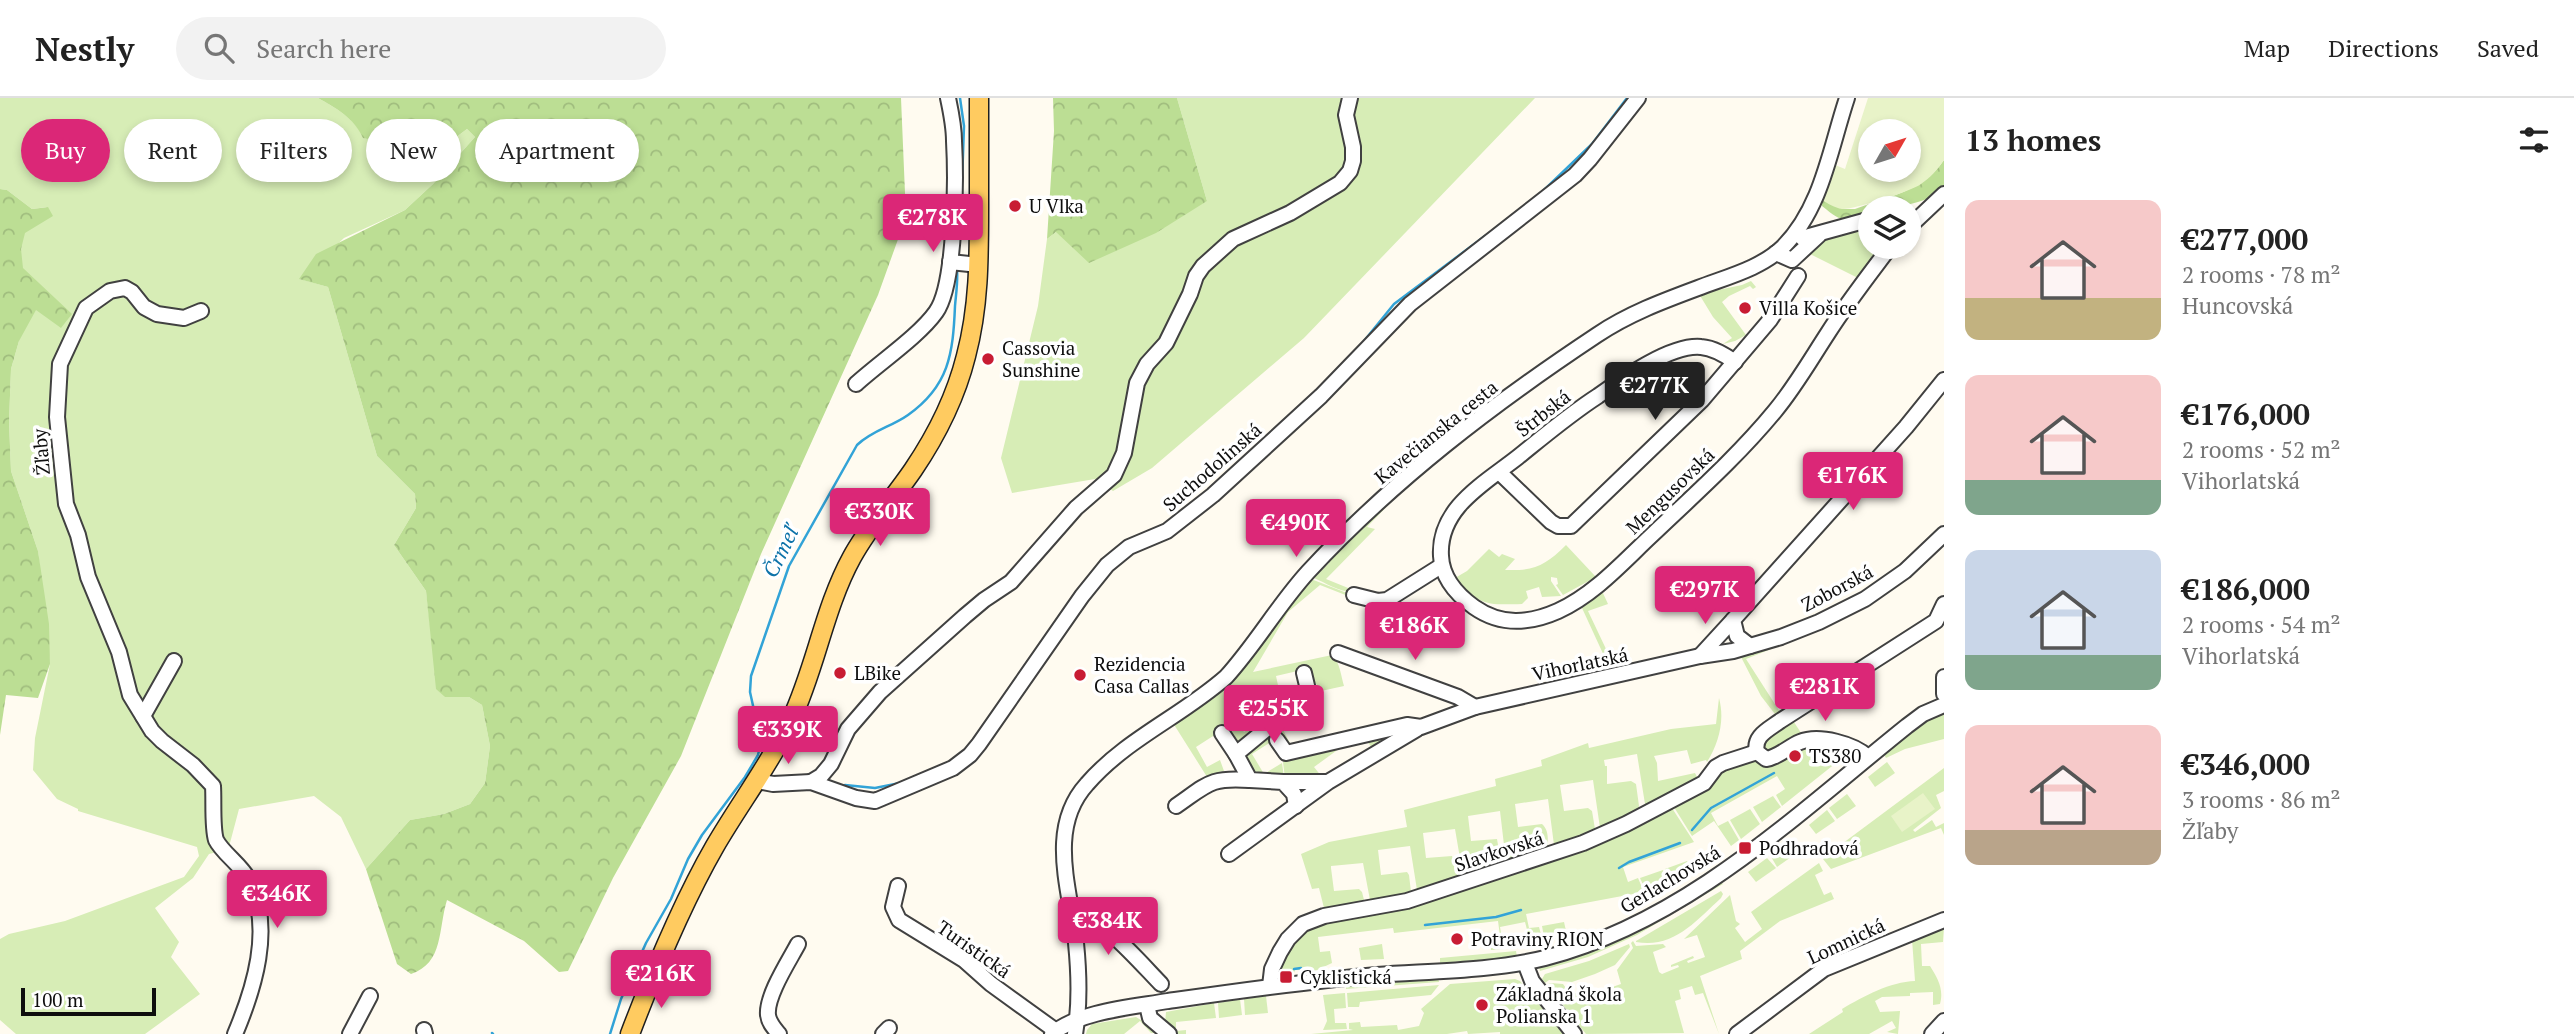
<!DOCTYPE html>
<meta charset="utf-8">
<style>
:root{--surface:#fff;--page:#f2f2f2;--text:#222;--muted:#767676;--line:#e0e0e0;--accent:#db2777}
body{margin:0;font-family:"PT Serif",serif;background:var(--page);color:var(--text);height:100vh;display:flex;flex-direction:column;font-size:26px;white-space:nowrap}
*{box-sizing:border-box;margin:0}
p{font-size:23px;color:var(--muted)}
.icon{flex:none;width:38px;height:38px;fill:none;stroke:currentColor;stroke-width:2;stroke-linecap:round;stroke-linejoin:round}
.map{position:relative;flex:1;overflow:hidden}
.sheet{display:flex;flex-direction:column;background:var(--surface);width:630px}
.sheet>*{flex:none}
.top-card{position:absolute;left:21px;top:21px;width:665px;height:63px;display:flex;gap:14px}
.needle{width:46px;rotate:51deg}
.fabs{position:absolute;left:1858px;top:21px;display:grid;gap:14px}
.fabs a{display:grid;place-items:center;width:63px;height:63px;border-radius:50%;background:var(--surface);box-shadow:0 4px 10px #0003;font-size:35px}
.scale{position:absolute;left:21px;bottom:18px;width:135px;box-sizing:border-box;padding-left:7px;border:4px solid #0e0e0e;border-top:0;font-size:19px;line-height:24px;white-space:nowrap;color:#0e0e0e;-webkit-text-stroke:5px #fff;paint-order:stroke}
.price{position:absolute;translate:-50% -60px;padding:0 16px;border-radius:7px;background:var(--accent);color:#fff;font-size:23px;line-height:46px;filter:drop-shadow(0 2px 4px #0008)}
.price::after{content:'';position:absolute;left:50%;top:42px;width:21px;height:16px;margin-left:-10px;background:inherit;clip-path:polygon(0 0,100% 0,50% 100%)}
.price.active{background:#222;color:#fff}
ul{padding:0;list-style:none}
li{display:flex;align-items:center;gap:21px;height:175px;padding:0 21px}
li span{display:grid;place-items:center;flex:none;width:196px;height:140px;border-radius:14px;color:#555}
li>.icon{margin-inline-start:auto}
span .icon{width:84px;height:84px;fill:#fffc;stroke-width:1}
li b{font-size:30px}
h2{display:flex;justify-content:space-between;align-items:center;height:84px;padding:0 21px;font-size:30px}
.tag{padding:0 24px;border-radius:32px;background:var(--surface);box-shadow:0 4px 10px #0003;font-size:24px;line-height:63px}
.tag.active{background:var(--accent);color:#fff}
header{display:flex;align-items:center;gap:42px;box-sizing:border-box;height:98px;padding:0 35px;background:var(--surface);border-bottom:2px solid var(--line)}
header strong{font-size:33px}
nav{display:flex;gap:38px;margin-inline-start:auto;font-size:24px}
.search{width:490px;height:63px;background:var(--page);display:flex;align-items:center;gap:18px;box-sizing:border-box;padding:0 24px;border-radius:38px;color:var(--muted);font-size:26px}
main{display:flex;flex:1;min-height:0}
.map>svg:first-child{display:block}
</style>
<header>
<strong>Nestly</strong>
<div class="search"><svg class="icon" aria-label="search" viewBox="0 0 24 24"><circle cx="10" cy="10" r="6"/><path d="M15 15l6 6"/></svg>Search here</div>
<nav><a>Map</a><a>Directions</a><a>Saved</a></nav>
</header>
<main>
<div class="map">
<svg width="1944" height="936" viewBox="0 0 1944 936">
<defs>
<pattern id="forest-crowns" width="20" height="18" patternUnits="userSpaceOnUse" patternTransform="scale(1.75)"><rect width="20" height="18" fill="#bcde94"/><path d="M2 6a3 3 0 1 1 6 0M12 15a3 3 0 1 1 6 0" fill="none" stroke="#a0bd7e"/></pattern>
</defs>
<rect width="100%" height="100%" fill="#fffbf0"/>
<g fill="#d7edb6">
<path d="M0,0H318C336,10 354,20 364,40L426,54L443,49L467,31L475,39L433,86L405,112L344,140L300,181L328,189L377,358L415,396L416,410L394,447L426,493L432,543L445,599H469L482,607L490,648L485,685L470,706L444,716L410,722L366,771L341,719L314,698L239,711L226,760L217,754L209,756L193,780L155,810L179,844L171,859L200,896L145,936H16L0,922V841L9,836L65,823L184,779L199,758L197,749L78,713V711L57,701L33,672L35,640L50,566L38,453L11,373L9,324L11,271L19,243L0,153L47,109L32,111L7,92L0,91Z"/>
<polygon points="1177,0 1535,0 1304,240 1152,370 1113,393 1095,381 1012,395 1001,360 1038,208 1047,141 1056,134 1207,103"/>
<path d="M1871,129V149H1884L1860,181L1808,155C1822,137 1850,135 1871,129Z"/>
<polygon points="1751,183 1756,189 1753,191 1750,188 1729,198 1722,204 1746,237 1735,243 1723,246 1732,240 1713,219 1699,196 1742,187"/>
<path d="M1397,398L1367,429L1375,431L1326,481L1358,494L1363,491C1349,500 1328,486 1314,480L1329,465L1328,463Z"/>
<path d="M1566,447L1596,479L1563,497L1556,487L1558,486L1557,480L1551,479V483L1561,498L1542,499L1539,489L1526,493L1528,500L1522,506C1487,507 1479,508 1455,480L1467,473L1489,451L1499,459L1502,456L1515,461L1505,472C1534,473 1545,468 1566,447Z"/>
<path d="M1434,474L1381,511L1320,487L1288,514L1253,574L1332,557C1340,564 1341,578 1344,588L1321,593L1306,571L1276,578L1281,601L1302,597L1278,617L1260,596L1231,614L1244,634L1263,622L1268,623L1240,649L1224,631L1196,649L1207,669L1220,662L1224,673L1219,674L1220,679L1209,682L1173,625L1311,481L1370,504Z"/>
<polygon points="1602,493 1608,506 1588,513 1615,570 1655,561 1611,573 1582,510"/>
<polygon points="1874,503 1822,531 1746,561 1782,617 1778,620 1761,598 1740,557"/>
<path d="M1719,600C1725,622 1719,645 1707,664L1706,662L1691,666L1687,652L1654,658L1657,665L1658,683L1695,675L1699,683L1651,710L1645,706L1637,656L1604,662L1605,668H1607V686L1631,683L1636,686L1639,708L1636,718L1600,730L1593,682L1560,687L1564,713L1588,710L1592,713L1595,731L1592,739L1558,751L1554,747L1548,701L1515,706L1518,729L1542,726C1550,733 1548,745 1546,755L1506,764L1500,713L1468,718L1471,743L1497,741L1501,765L1463,778L1455,731L1423,735L1426,760L1452,758L1458,780L1422,795L1417,792L1410,748L1378,752L1381,777L1407,774L1409,777L1411,794L1374,806L1370,802L1363,765L1331,768V770L1334,793L1359,791L1362,794L1364,802L1361,808L1328,814L1324,810L1319,790L1312,791L1301,756L1329,744L1407,729L1404,712L1496,688L1495,681L1542,668L1541,662L1588,645L1589,650L1671,631L1716,626Z"/>
<polygon points="1944,613 1944,641 1905,651 1886,660 1883,655 1917,629"/>
<polygon points="1792,621 1803,638 1772,654 1765,654 1761,644"/>
<polygon points="1279,624 1293,651 1280,638 1252,656 1264,676 1282,665 1284,679 1251,676 1243,655"/>
<polygon points="1406,631 1373,651 1366,642 1349,646 1347,645 1314,669 1322,679 1309,683 1285,681 1283,664 1298,656"/>
<polygon points="1809,646 1851,653 1782,708 1776,697 1785,691 1777,678 1711,715 1718,728 1728,723 1739,742 1731,748 1714,723 1692,738 1672,706 1711,683 1728,667"/>
<polygon points="1887,664 1895,675 1875,689 1868,679"/>
<polygon points="1944,670 1944,693 1936,697 1941,710 1913,732 1915,734 1932,722 1936,729 1944,725 1944,737 1941,730 1831,771 1823,761 1827,757"/>
<polygon points="1847,696 1856,708 1837,721 1829,710"/>
<polygon points="1773,698 1781,709 1762,724 1753,709"/>
<polygon points="1670,707 1694,744 1623,769 1628,784 1638,780 1647,801 1635,808 1633,796 1526,816 1529,830 1539,829 1543,844 1531,847 1525,824 1500,829 1504,851 1491,852 1490,839 1500,838 1498,823 1394,835 1393,830 1318,839 1320,854 1330,853 1332,865 1315,873 1301,875 1301,872 1295,872 1294,875 1278,877 1277,864 1305,828 1408,806"/>
<polygon points="1750,711 1760,726 1741,741 1730,722"/>
<polygon points="1827,712 1835,723 1816,736 1809,727"/>
<polygon points="1788,743 1797,755 1777,769 1770,757"/>
<polygon points="1767,760 1776,770 1756,784 1748,774"/>
<polygon points="1687,763 1692,775 1672,787 1665,771"/>
<polygon points="1819,765 1823,773 1815,777 1824,797 1831,794 1834,801 1780,823 1740,853 1742,861 1700,878 1719,936 1703,895 1695,897 1692,888 1679,892 1681,901 1675,903 1684,935 1586,936 1547,887 1550,885 1563,886 1571,897 1576,895 1578,901 1621,886 1617,872 1633,850 1631,845 1633,843 1636,848 1663,846 1666,849 1653,854 1659,874 1662,876 1679,869 1678,867 1671,869 1671,867 1693,858 1694,860 1687,863 1688,865 1705,859 1697,837 1684,841 1730,797 1736,823 1740,826 1735,830 1745,844 1762,831 1751,814"/>
<polygon points="1663,772 1669,789 1649,800 1640,780"/>
<polygon points="1720,783 1723,786 1637,837 1588,859 1540,873 1539,869 1585,854"/>
<path d="M1721,793L1723,796L1721,800C1696,823 1673,851 1636,844V843Z"/>
<polygon points="1564,824 1567,837 1545,844 1542,828"/>
<path d="M1944,829L1943,844L1921,846L1922,868H1930C1938,881 1944,891 1940,906L1933,907V894L1910,895V898L1882,899L1875,903L1880,914L1900,913L1898,936L1887,934L1896,930L1892,923L1869,936H1809L1843,914L1842,911C1864,898 1890,884 1915,883L1912,841Z"/>
<polygon points="1382,846 1384,861 1361,862 1359,850"/>
<polygon points="1629,846 1630,849 1615,867 1595,876 1572,884 1549,882 1545,885 1542,881 1545,876 1589,863"/>
<polygon points="1516,853 1517,859 1440,865 1440,860"/>
<polygon points="1438,878 1439,884 1346,891 1346,886"/>
<polygon points="1515,881 1520,883 1563,936 1500,936 1500,934 1468,936 1467,933 1447,936 1311,936 1353,932 1349,931 1349,925 1360,924 1361,929 1397,927 1398,932 1419,928 1424,915 1421,911 1450,886"/>
<polygon points="1439,887 1431,897 1360,904 1359,909 1348,909 1347,895"/>
<polygon points="1345,895 1346,910 1334,911 1335,925 1346,925 1347,931 1323,932 1327,923 1323,897"/>
<polygon points="1266,898 1268,915 1245,917 1244,901"/>
<polygon points="1240,901 1242,917 1219,920 1218,905"/>
<polygon points="1214,905 1216,920 1176,924 1176,933 1186,932 1186,936 1175,936 1165,925 1166,914"/>
<polygon points="1136,919 1155,931 1154,935 1151,935 1140,923 1124,936 1086,936 1087,932 1092,926"/>
</g>
<g fill="url(#forest-crowns)">
<path d="M318,0H901L906,119L878,197L761,456L681,658L613,780L568,873L559,874L524,843L447,802C438,831 444,865 411,876L397,866L366,771L410,722L444,716L470,706L485,685L490,648L482,607L469,599H445L436,591L426,493L394,447L416,410L415,396L377,358L328,189L299,181L316,156L405,112L433,86L475,39L467,31L443,49L426,54L363,40C354,20 336,10 318,0Z"/>
<polygon points="1053,0 1177,0 1207,103 1156,135 1089,165 1056,134 1047,141 1054,33"/>
<path d="M1944,62V91C1923,107 1895,110 1871,110V115C1843,123 1844,126 1822,108V102L1844,111H1855C1889,98 1922,94 1944,62Z"/>
<polygon points="0,91 7,92 32,111 48,109 53,118 25,135 21,151 23,170 72,216 61,230 36,212 19,243 11,271 9,324 11,373 38,453 49,526 50,566 38,600 6,597 0,637"/>
</g>
<g fill="#e8f3c8" fill-rule="evenodd">
<path d="M1868,0H1944V62C1938,71 1930,80 1921,86C1912,93 1853,112 1842,111C1835,110 1827,105 1822,102V97L1835,67L1845,71ZM1871,33H1909V72H1871Z"/>
<polygon points="1923,695 1935,711 1902,734 1891,718"/>
</g>
<g fill="none" stroke-linecap="round" stroke-linejoin="round">
<g stroke="#32a3d7" stroke-width="2.5">
<polyline points="960,0 964,28 962,84"/>
<polyline points="1543,93 1592,46 1627,0"/>
<polyline points="1496,130 1502,125"/>
<polyline points="1364,243 1394,206 1485,138"/>
<polyline points="845,687 875,690 900,685"/>
<polyline points="1692,732 1711,710 1774,675"/>
<polyline points="1619,770 1629,764 1680,745"/>
<polyline points="1425,827 1496,819 1521,812"/>
<polyline points="1294,871 1301,870"/>
<polyline points="492,935 493,936"/>
<path d="M610,936L621,901L646,845L671,801L688,761L702,737L745,679L758,657L761,644L750,594L751,578L789,468L857,347C873,332 891,329 908,317C949,288 953,256 955,208C956,196 958,184 957,171"/>
</g>
<defs>
<g id="minor">
<polyline points="1909,129 1944,96"/>
<polyline points="1802,140 1871,121"/>
<polyline points="1776,155 1792,162 1819,137"/>
<polyline points="950,164 979,167"/>
<path d="M201,213L184,220L157,216L144,209L132,194L125,190L110,193L86,210L60,266L57,319L66,406L78,437L88,479L119,554L130,597L152,633L162,643L193,667L213,688C214,702 212,730 216,742C223,756 243,768 250,784C273,831 254,891 235,936"/>
<path d="M1735,264C1725,257 1714,250 1701,249C1671,246 1622,281 1598,298C1570,316 1544,338 1518,359C1485,385 1438,410 1441,458C1442,480 1456,496 1474,509C1501,528 1529,526 1558,513C1595,496 1623,464 1652,437C1694,397 1738,358 1775,313C1795,289 1811,261 1828,235C1847,205 1869,177 1890,149"/>
<path d="M856,286C879,265 919,238 936,214C956,186 956,79 954,43C954,29 951,14 948,0"/>
<polyline points="1499,374 1551,424 1558,428 1571,428 1702,302 1770,222 1798,178"/>
<polyline points="1354,497 1378,503 1387,502 1441,468"/>
<polyline points="1750,548 1737,538 1733,522 1906,329 1944,282"/>
<polyline points="1338,555 1458,599 1475,609"/>
<polyline points="1700,558 1733,522"/>
<polyline points="1944,579 1944,596"/>
<polyline points="1258,599 1275,624"/>
<polyline points="143,618 174,563"/>
<polyline points="1222,635 1236,656"/>
<polyline points="1277,642 1286,655 1407,627 1421,629 1475,609 1700,558 1733,553 1781,539 1819,524 1865,501 1905,473 1944,436"/>
<path d="M1868,659C1854,646 1819,636 1800,644C1788,649 1779,659 1766,661L1757,654C1753,638 1768,632 1780,623L1936,523L1944,506"/>
<polyline points="757,683 773,686 811,684 856,700 875,703 953,670 970,657 979,646 1082,498 1107,467 1129,449 1167,433 1213,397 1321,298 1410,206 1575,77 1590,61 1638,0"/>
<polyline points="811,684 821,678 831,666 848,631 880,594 965,518 984,502 1011,484 1076,410 1114,377 1124,355 1137,285 1147,266 1166,245 1190,196 1196,178 1203,168 1233,141 1290,115 1340,85 1350,73 1353,63 1353,49 1346,17 1350,0"/>
<polyline points="1283,684 1326,684"/>
<path d="M1176,708C1208,686 1210,679 1250,682"/>
<polyline points="1296,708 1294,696 1283,684 1250,682 1236,656 1309,596 1304,575"/>
<polyline points="1229,756 1328,684 1417,631"/>
<polyline points="898,788 893,809 899,822 964,862 991,886 1056,933"/>
<path d="M1070,810C1105,823 1135,859 1161,886"/>
<polyline points="1525,865 1532,883 1574,936"/>
<polyline points="1270,888 1272,871 1280,854 1288,841 1303,826 1324,818 1407,803 1583,745 1626,726 1704,685 1716,669 1723,665 1757,654"/>
<polyline points="1147,907 1150,920 1169,936"/>
<polyline points="424,932 425,936"/>
<polyline points="350,936 370,898"/>
<path d="M779,936C774,930 769,925 768,917C766,898 789,863 798,846"/>
<polyline points="883,936 889,930"/>
<path d="M1052,936C1079,913 1134,909 1168,903C1238,893 1307,883 1377,877C1432,873 1493,873 1545,860C1686,824 1797,716 1907,628L1923,616L1944,607"/>
<path d="M1075,936C1080,907 1079,875 1076,845C1071,793 1046,731 1087,686C1126,641 1182,618 1226,579C1256,546 1278,507 1308,474C1393,382 1493,306 1597,237C1628,216 1663,203 1698,190C1726,179 1760,171 1783,149C1822,110 1830,51 1847,0"/>
<polyline points="1737,936 1824,871 1944,822"/>
<polyline points="1932,936 1944,923"/>
</g>
<path id="major" d="M630,936C654,873 681,807 715,748C740,705 770,666 791,622C816,569 824,510 852,459C869,428 893,401 913,372C936,338 956,298 966,258C979,209 979,161 979,111C979,74 979,37 979,0"/>
</defs>
<use href="#minor" stroke="#414141" stroke-width="18"/>
<use href="#major" stroke="#1f1f1f" stroke-width="21"/>
<use href="#minor" stroke="#fff" stroke-width="14"/>
<use href="#major" stroke="#ffcb60" stroke-width="18"/>
</g>
<g fill="#c81c33" stroke="#fff" stroke-width="2.5">
<circle cx="1015" cy="108" r="7"/>
<circle cx="1745" cy="210" r="7"/>
<circle cx="988" cy="261" r="7"/>
<circle cx="840" cy="575" r="7"/>
<circle cx="1080" cy="577" r="7"/>
<circle cx="1795" cy="658" r="7"/>
<rect x="1738" y="743" width="14" height="14" rx="3.5"/>
<circle cx="1457" cy="841" r="7"/>
<rect x="1279" y="872" width="14" height="14" rx="3.5"/>
<circle cx="1482" cy="907" r="7"/>
</g>
<g text-anchor="middle" stroke-width="7" stroke-linejoin="round" paint-order="stroke">
<g font-size="19" fill="#0e0e0e" stroke="#fff" text-anchor="start">
<text x="1029" y="115">U Vlka</text>
<text x="1759" y="217">Villa Košice</text>
<text x="1002" y="257">Cassovia<tspan x="1002" dy="22">Sunshine</tspan></text>
<text x="1094" y="573">Rezidencia<tspan x="1094" dy="22">Casa Callas</tspan></text>
<text x="854" y="582">LBike</text>
<text x="1809" y="665">TS380</text>
<text x="1759" y="757">Podhradová</text>
<text x="1471" y="848">Potraviny RION</text>
<text x="1300" y="886">Cyklistická</text>
<text x="1496" y="903">Základná škola<tspan x="1496" dy="22">Polianska 1</tspan></text>
</g>
<g font-size="19" fill="#0e0e0e" stroke="#fff">
<text transform="translate(1543 315) rotate(-38)" y="7">Štrbská</text>
<text transform="translate(1436 334) rotate(-39)" y="7">Kavečianska cesta</text>
<text transform="translate(41 354) rotate(-95)" y="7">Žľaby</text>
<text transform="translate(1212 369) rotate(-41)" y="7">Suchodolinská</text>
<text transform="translate(1670 393) rotate(-44)" y="7">Mengusovská</text>
<text transform="translate(1837 490) rotate(-28)" y="7">Zoborská</text>
<text transform="translate(1580 566) rotate(-12)" y="7">Vihorlatská</text>
<text transform="translate(1499 753) rotate(-18)" y="7">Slavkovská</text>
<text transform="translate(1670 781) rotate(-31)" y="7">Gerlachovská</text>
<text transform="translate(1846 843) rotate(-25)" y="7">Lomnická</text>
<text transform="translate(974 851) rotate(35)" y="7">Turistická</text>
</g>
<g font-size="21" font-style="italic" fill="#0e73a9" stroke="#fff">
<text transform="translate(781 454) rotate(-64)" y="7">Črmeľ</text>
</g>
</g>
</svg>
<div class="fabs">
<a><svg class="needle" viewBox="-14 -14 28 28"><path d="M0-13l5 13h-10z" fill="#e53935"/><path d="M0 13l5-13h-10z" fill="#767676"/></svg></a>
<a><svg class="icon" aria-label="layers" viewBox="0 0 24 24"><path d="M12 4l9 5-9 5-9-5zM3 14l9 5 9-5"/></svg></a>
</div>
<div class="scale">100 m</div>
<b class="price" style="left:933px;top:156px">€278K</b>
<b class="price active" style="left:1655px;top:324px">€277K</b>
<b class="price" style="left:1853px;top:414px">€176K</b>
<b class="price" style="left:880px;top:450px">€330K</b>
<b class="price" style="left:1296px;top:461px">€490K</b>
<b class="price" style="left:1705px;top:528px">€297K</b>
<b class="price" style="left:1415px;top:564px">€186K</b>
<b class="price" style="left:1825px;top:625px">€281K</b>
<b class="price" style="left:1274px;top:647px">€255K</b>
<b class="price" style="left:788px;top:668px">€339K</b>
<b class="price" style="left:277px;top:832px">€346K</b>
<b class="price" style="left:1108px;top:859px">€384K</b>
<b class="price" style="left:661px;top:912px">€216K</b>
<div class="top-card">
<a class="tag active">Buy</a>
<a class="tag">Rent</a>
<a class="tag">Filters</a>
<a class="tag">New</a>
<a class="tag">Apartment</a>
</div>
</div>
<section class="sheet">
<h2>13 homes<svg class="icon" aria-label="filters" viewBox="0 0 24 24"><path d="M4 7h16M4 17h16"/><circle cx="9" cy="7" r="2"/><circle cx="15" cy="17" r="2"/></svg></h2>
<ul>
<li><span style="background:linear-gradient(#f6c9c9 70%,#c2b280 0)"><svg class="icon" aria-label="home" viewBox="0 0 24 24"><path d="M3 11l9-7 9 7M6 9v11h12V9"/></svg></span><div><b>€277,000</b><p>2 rooms · 78 m²</p><p>Huncovská</p></div></li>
<li><span style="background:linear-gradient(#f6c9c9 75%,#7fa58c 0)"><svg class="icon" aria-label="home" viewBox="0 0 24 24"><path d="M3 11l9-7 9 7M6 9v11h12V9"/></svg></span><div><b>€176,000</b><p>2 rooms · 52 m²</p><p>Vihorlatská</p></div></li>
<li><span style="background:linear-gradient(#c9d6e8 75%,#7fa58c 0)"><svg class="icon" aria-label="home" viewBox="0 0 24 24"><path d="M3 11l9-7 9 7M6 9v11h12V9"/></svg></span><div><b>€186,000</b><p>2 rooms · 54 m²</p><p>Vihorlatská</p></div></li>
<li><span style="background:linear-gradient(#f6c9c9 75%,#b9a48a 0)"><svg class="icon" aria-label="home" viewBox="0 0 24 24"><path d="M3 11l9-7 9 7M6 9v11h12V9"/></svg></span><div><b>€346,000</b><p>3 rooms · 86 m²</p><p>Žľaby</p></div></li>
</ul>
</section>
</main>
